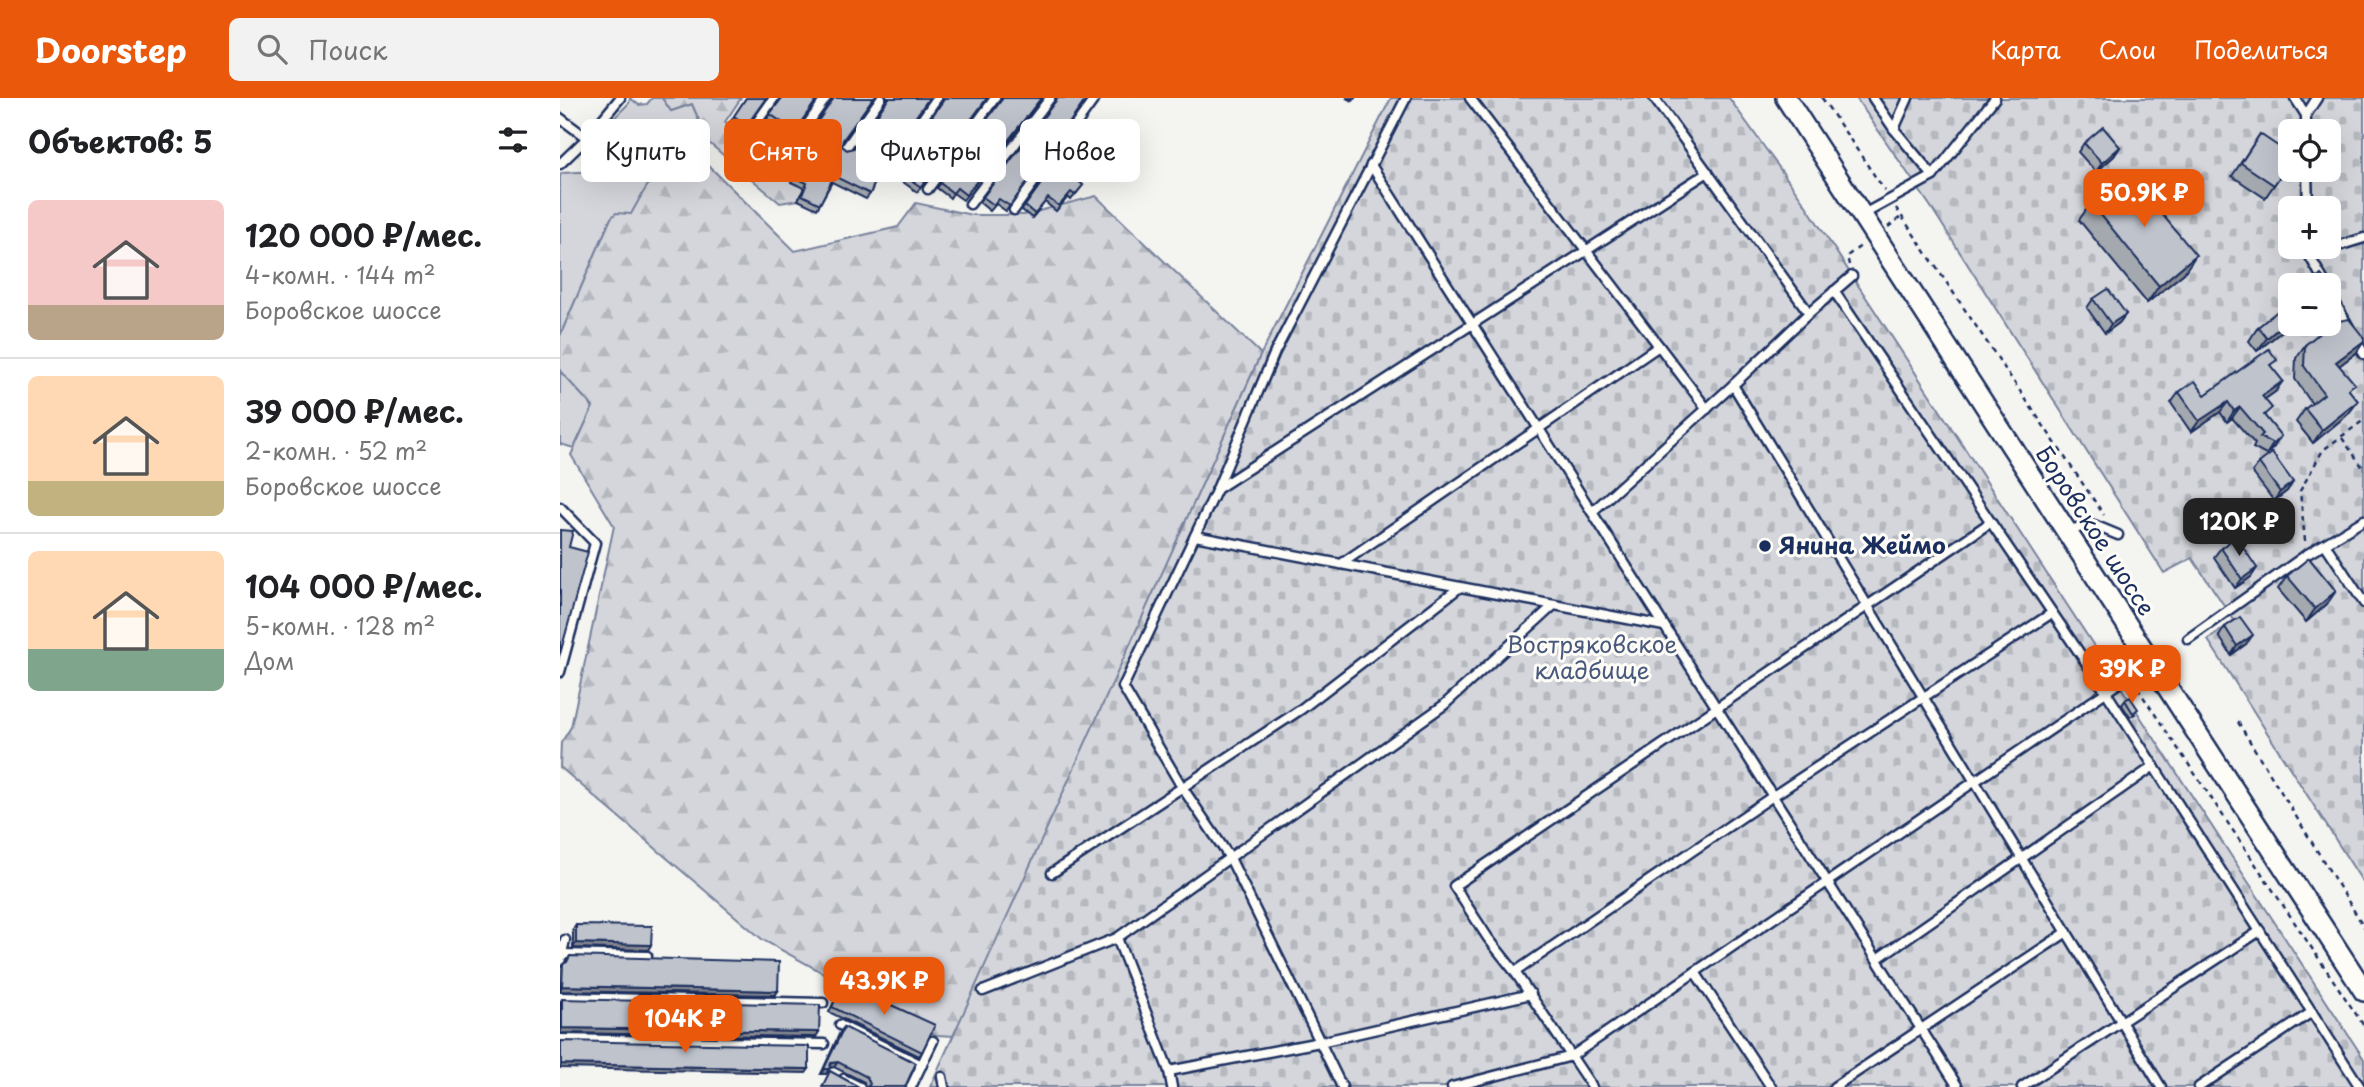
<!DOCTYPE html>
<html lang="ru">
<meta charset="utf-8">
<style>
:root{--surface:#fff;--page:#f2f2f2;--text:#202124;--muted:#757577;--line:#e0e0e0;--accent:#ea580c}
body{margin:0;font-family:"Playpen Sans",sans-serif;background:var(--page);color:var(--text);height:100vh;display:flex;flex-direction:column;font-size:26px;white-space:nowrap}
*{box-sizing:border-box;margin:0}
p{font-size:23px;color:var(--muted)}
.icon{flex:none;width:38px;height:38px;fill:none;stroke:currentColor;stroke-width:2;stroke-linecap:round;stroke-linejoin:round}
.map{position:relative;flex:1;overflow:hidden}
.side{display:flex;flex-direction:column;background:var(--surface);width:560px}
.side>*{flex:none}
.guide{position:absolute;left:21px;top:21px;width:665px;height:63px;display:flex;gap:14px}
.tools{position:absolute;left:1718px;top:21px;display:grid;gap:14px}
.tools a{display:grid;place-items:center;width:63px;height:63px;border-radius:10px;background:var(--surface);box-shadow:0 7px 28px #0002;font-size:35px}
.price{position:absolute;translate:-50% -60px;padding:0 16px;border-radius:14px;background:var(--accent);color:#fff;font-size:23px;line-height:46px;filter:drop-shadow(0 2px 4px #0008)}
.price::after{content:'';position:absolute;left:50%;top:42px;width:21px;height:16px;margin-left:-10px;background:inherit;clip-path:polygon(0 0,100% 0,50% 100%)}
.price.selected{background:#222;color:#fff}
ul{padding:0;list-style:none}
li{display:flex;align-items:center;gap:21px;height:175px;padding:0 28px}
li+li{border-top:2px solid var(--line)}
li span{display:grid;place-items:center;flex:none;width:196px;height:140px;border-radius:10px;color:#555}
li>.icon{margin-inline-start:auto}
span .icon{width:84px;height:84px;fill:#fffc;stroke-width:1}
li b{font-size:30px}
h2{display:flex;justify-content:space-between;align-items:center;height:84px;padding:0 28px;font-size:30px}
.pill{padding:0 24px;border-radius:10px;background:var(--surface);box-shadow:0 7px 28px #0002;font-size:24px;line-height:63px}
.pill.selected{background:var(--accent);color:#fff}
header{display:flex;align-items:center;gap:42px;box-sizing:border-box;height:98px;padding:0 35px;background:var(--accent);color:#fff}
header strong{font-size:33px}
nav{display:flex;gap:38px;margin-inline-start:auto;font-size:24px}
.search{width:490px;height:63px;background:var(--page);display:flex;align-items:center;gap:18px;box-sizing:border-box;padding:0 24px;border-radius:10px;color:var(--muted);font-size:26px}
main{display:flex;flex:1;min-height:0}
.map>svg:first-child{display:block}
</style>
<header>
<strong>Doorstep</strong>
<div class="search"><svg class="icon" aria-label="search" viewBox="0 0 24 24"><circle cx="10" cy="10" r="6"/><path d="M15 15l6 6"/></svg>Поиск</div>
<nav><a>Карта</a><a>Слои</a><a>Поделиться</a></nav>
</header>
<main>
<section class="side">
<h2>Объектов: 5<svg class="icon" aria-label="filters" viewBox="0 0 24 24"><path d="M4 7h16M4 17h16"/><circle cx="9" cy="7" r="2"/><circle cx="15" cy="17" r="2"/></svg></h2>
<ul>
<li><span style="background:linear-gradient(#f6c9c9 75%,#b9a48a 0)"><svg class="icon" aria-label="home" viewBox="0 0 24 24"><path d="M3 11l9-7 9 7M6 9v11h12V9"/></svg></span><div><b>120 000 ₽/мес.</b><p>4-комн. · 144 m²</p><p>Боровское шоссе</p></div></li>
<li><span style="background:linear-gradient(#ffd9b3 75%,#c2b280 0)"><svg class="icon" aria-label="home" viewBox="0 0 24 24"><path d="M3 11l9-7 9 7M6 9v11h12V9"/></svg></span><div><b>39 000 ₽/мес.</b><p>2-комн. · 52 m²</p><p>Боровское шоссе</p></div></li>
<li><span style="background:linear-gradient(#ffd9b3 70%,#7fa58c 0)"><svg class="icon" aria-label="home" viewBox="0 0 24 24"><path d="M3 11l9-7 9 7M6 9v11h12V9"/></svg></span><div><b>104 000 ₽/мес.</b><p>5-комн. · 128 m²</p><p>Дом</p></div></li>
</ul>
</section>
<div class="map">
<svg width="1804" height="989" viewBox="0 0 1804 989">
<defs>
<pattern id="forest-firs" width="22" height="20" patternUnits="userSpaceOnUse" patternTransform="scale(1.75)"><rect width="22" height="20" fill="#d4d6db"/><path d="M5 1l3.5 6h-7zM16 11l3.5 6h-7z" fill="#b5b8be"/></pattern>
<pattern id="cemetery-stones" width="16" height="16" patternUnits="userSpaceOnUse" patternTransform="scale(1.75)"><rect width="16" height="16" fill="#d4d6db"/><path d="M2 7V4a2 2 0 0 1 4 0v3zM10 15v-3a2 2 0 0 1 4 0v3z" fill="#b5b8be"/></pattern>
</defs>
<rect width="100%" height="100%" fill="#f4f4f1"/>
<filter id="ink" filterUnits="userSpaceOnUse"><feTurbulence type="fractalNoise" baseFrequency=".0143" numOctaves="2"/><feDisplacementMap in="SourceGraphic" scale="14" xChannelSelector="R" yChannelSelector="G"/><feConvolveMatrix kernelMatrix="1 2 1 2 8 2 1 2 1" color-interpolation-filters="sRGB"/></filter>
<g filter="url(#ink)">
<g fill="#d4d6db" stroke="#78829c" stroke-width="2">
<polygon points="70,0 79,7 87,6 92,0 102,0 111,13 132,6 149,45 45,56 35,40 69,5"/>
<polygon points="106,69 92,80 71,117 51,120 0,238 0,78 2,75"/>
<polygon points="0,273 33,309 14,350 0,346"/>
</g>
<g fill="url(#forest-firs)" stroke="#78829c" stroke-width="2">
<polygon points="102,0 181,0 165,24 189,41 199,32 244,57 231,84 244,90 238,102 220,105 149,45 132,6 111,13"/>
<path d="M125,62L150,69L235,153L338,129L356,105L412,117H464L536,98L701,256L395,938L376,937L203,842L0,669L1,645L11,629L54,428L11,357L33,309L0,273V238L51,120L56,115L71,116C88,86 90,75 125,62Z"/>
</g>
<g fill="url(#cemetery-stones)" stroke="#78829c" stroke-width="2" fill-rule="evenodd">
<polygon points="831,0 1169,0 1243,103 1804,961 1804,989 370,989 701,256"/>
<path d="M1296,0H1804V786L1648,542L1674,522L1632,460L1604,475L1371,109ZM1731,33H1769V72H1731ZM1731,110H1769V149H1731ZM1731,187H1769V226H1731Z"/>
</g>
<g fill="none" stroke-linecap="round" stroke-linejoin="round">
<defs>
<g id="service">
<polyline points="910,0 1147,311"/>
<polyline points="1094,0 1249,215"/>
<polyline points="1313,0 1334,31 1373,78"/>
<polyline points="1735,0 1746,17 1746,33"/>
<polyline points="1746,17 1757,0"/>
<polyline points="0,20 27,40"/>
<polyline points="197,24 214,0"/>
<polyline points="1334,31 1348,0"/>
<polyline points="236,43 266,0"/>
<polyline points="285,51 321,0"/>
<polyline points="0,66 27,40 60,0"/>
<polyline points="811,67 1398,989"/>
<polyline points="1747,72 1748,110"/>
<polyline points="325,74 377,0"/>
<polyline points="368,91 435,0"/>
<polyline points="410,106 490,0"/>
<polyline points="454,112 535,0"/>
<polyline points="1302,117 1373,78 1435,0"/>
<polyline points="1749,149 1749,157 1766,187"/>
<polyline points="1749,157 1804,140"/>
<polyline points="1274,193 1546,594 1800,989"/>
<polyline points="1769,194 1790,231"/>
<polyline points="1796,242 1804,256"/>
<polyline points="1173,287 1601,989"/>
<polyline points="657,391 1148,74"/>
<polyline points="0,409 35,445 0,574"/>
<polyline points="1032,414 1173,287 1249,215 1292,178"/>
<polyline points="1507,432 1534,427 1558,437"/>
<polyline points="635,438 1104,528"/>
<polyline points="1765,446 1804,505"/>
<polyline points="781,466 1099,248"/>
<polyline points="1628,541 1746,457 1804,422"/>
<polyline points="492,775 740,612 900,489"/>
<polyline points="2,856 87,858"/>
<polyline points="1317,861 1594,668"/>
<polyline points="0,864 5,842"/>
<polyline points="955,874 1213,698 1492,515"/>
<polyline points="1135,874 1211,989"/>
<polyline points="423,893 557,840"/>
<polyline points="0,899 263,905"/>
<polyline points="280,927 362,967"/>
<polyline points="0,941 264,946"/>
<polyline points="609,973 760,944 971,896"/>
<polyline points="382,979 384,989"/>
<polyline points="284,981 300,989"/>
<polyline points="351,989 373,943"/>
<polyline points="612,989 609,973 557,840 884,607 994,507"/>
<polyline points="782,989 670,760 622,689 563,589 657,391 715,254 846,0"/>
<polyline points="892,989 1012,958 1559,585"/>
<polyline points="1032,989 955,874 928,840 894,788 1431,424"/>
<polyline points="1274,989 1507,834"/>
<polyline points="1462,989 1700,833"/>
<polyline points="1639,989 1752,914"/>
</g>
<polyline id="tertiary" points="1226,0 1804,893"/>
</defs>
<use href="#service" stroke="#1b2f5e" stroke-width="13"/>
<use href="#tertiary" stroke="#1b2f5e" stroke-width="24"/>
<g stroke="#1b2f5e" stroke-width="2.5" stroke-dasharray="5 5" stroke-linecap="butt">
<polyline points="1262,0 1325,93"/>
<polyline points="1336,110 1544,417"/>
<polyline points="1328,129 1342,118"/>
<polyline points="1289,167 1287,158 1302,147"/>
<polyline points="1782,340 1804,371"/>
<polyline points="1745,443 1740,393 1763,352 1804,322"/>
<polyline points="1572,582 1804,928"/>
<polyline points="1678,624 1804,829"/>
</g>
<use href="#service" stroke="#fdfcf7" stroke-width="8"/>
<use href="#tertiary" stroke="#fdfcf7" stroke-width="19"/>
</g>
<g fill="#a4a8af" stroke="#1b2f5e" stroke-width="2">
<polygon points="186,0 206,0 184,32 171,23"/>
<polygon points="219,0 258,0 234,34 233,40 238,44 245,42 271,4 271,0 313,0 283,42 282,48 287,52 294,50 326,4 326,0 369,0 323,65 310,96 306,101 272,84 257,111 238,102 244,90 231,84 243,58 215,36 219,30 207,21 220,3"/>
<polygon points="383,0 427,0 357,94 332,76 382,4"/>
<polygon points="441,0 482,0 403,102 393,95 390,100 377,90 440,4"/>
<polygon points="496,0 527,0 446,113 436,106 430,113 419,104 495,3"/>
<polygon points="786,0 795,0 793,3"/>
<polygon points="1700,36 1731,62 1705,100 1672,78"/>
<polygon points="1524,45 1560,49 1554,58 1536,74 1518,54"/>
<polygon points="501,58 507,73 523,87 511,102 508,99 496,113 485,104 472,120 462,112"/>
<polygon points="1531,105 1624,175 1587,205 1519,122"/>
<polygon points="1533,201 1566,216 1559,225 1545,235 1527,210"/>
<polygon points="1731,226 1697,253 1689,243 1698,229"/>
<polygon points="1804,240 1804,243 1796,255 1779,268 1790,294 1798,303 1788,316 1753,345 1736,324 1745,311 1752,306 1735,281 1736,260 1745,247"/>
<polygon points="1619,294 1645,297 1715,294 1705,301 1705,319 1714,349 1706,357 1693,350 1695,346 1672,320 1667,324 1660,314 1631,334 1611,305"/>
<polygon points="1699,365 1733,384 1727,393 1714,403 1692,374"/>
<polygon points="1661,450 1697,470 1691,479 1675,490 1654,459"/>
<polygon points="1727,478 1767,506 1746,524 1718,491"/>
<polygon points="1665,529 1686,546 1671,557 1659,538"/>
<polygon points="1565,602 1575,616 1570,619 1562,607"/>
<polygon points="16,827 88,852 13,850 13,831"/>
<polygon points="10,858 218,893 215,897 0,893 0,870 3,866 6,865"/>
<polygon points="283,885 362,954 359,958 269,914"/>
<polygon points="2,901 256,939 0,935 0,904"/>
<polygon points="284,929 345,989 305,989 304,984 274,969 270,970 266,976 261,976 280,934"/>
</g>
<g fill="#86888f" stroke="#1b2f5e" stroke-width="2">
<polygon points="1560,49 1554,58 1536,74 1542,65"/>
<polygon points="1636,157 1624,175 1587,205 1599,188"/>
<polygon points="1566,216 1559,225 1545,235 1551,226"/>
<polygon points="1731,220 1731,226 1697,253 1707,240"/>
<polygon points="1804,243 1796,255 1767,277 1776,264"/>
<polygon points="1723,283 1715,294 1694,309 1702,298"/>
<polygon points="1798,303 1788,316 1753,345 1762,332"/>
<polygon points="1668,304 1660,314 1631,334 1639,323"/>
<polygon points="1680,309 1672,320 1667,324 1674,313"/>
<polygon points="1721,338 1714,349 1706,357 1713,346"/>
<polygon points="1733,384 1727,393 1714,403 1720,394"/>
<polygon points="1697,470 1691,479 1675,490 1682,481"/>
<polygon points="1776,493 1767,506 1746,524 1755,511"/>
<polygon points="1693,537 1686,546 1671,557 1677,548"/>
<polygon points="16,845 91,847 88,852 13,850"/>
<polygon points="2,888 218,893 215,897 0,893"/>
<polygon points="2,930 259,934 256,939 0,935"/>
<polygon points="278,964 274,969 268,970 271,965"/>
<polygon points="1,966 249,971 246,975 0,970"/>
<polygon points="264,971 269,971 266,976 261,976"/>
</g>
<g fill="#bfc3cc" stroke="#1b2f5e" stroke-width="2">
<polygon points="186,0 206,0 187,27 174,18"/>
<polygon points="222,0 258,0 234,34 233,40 238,44 245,42 274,0 313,0 283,42 282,48 287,52 294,50 329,0 369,0 323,65 310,96 274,78 260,106 242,97 247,85 234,79 247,53 218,31 223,25 210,16"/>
<polygon points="385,0 427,0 361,89 335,71"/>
<polygon points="443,0 481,0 406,97 397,90 393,95 380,85"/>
<polygon points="498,0 527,0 450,108 439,101 434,107 423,99"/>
<polygon points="1543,29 1560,49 1542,65 1524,45"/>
<polygon points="1700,36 1731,57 1731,62 1714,87 1681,65"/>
<polygon points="501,58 511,67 506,72 523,87 515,97 511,94 499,108 488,100 475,116 465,108"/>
<polygon points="1568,75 1636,157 1599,188 1531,105"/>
<polygon points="1761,177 1770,188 1769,189 1769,187 1749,187"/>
<polygon points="1548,191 1566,216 1551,226 1533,201"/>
<polygon points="1731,202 1731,220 1707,240 1698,229"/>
<polygon points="1789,221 1804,240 1804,243 1776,264 1795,286 1788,291 1798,303 1762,332 1745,311 1764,296 1744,268 1745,247 1773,224"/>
<polygon points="1709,251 1717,262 1710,267 1723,283 1702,298 1712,310 1704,317 1721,338 1713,346 1700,339 1703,336 1680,309 1674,313 1668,304 1639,323 1619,294 1635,283 1645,297"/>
<polygon points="1712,355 1733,384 1720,394 1699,365"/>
<polygon points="0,432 13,433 9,449 28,454 0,556"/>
<polygon points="1676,439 1697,470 1682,481 1661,450"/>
<polygon points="1749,460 1776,493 1755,511 1727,478"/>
<polygon points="1680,519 1693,537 1677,548 1665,529"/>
<polygon points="1570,599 1578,611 1573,615 1565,602"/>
<polygon points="16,827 92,828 91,847 16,845"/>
<polygon points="10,858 219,864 218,893 2,888 3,866 7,864"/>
<polygon points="283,885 375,927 362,954 272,909"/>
<polygon points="2,901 260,907 259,934 2,930"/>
<polygon points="284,929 356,965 345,989 307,989 310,986 307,979 278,964 271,965 269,971 264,971"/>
<polygon points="1,943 249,948 249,971 1,966"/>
<polygon points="270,973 299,989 262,989"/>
</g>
</g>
<circle fill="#1b2f5e" stroke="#fdfcf7" stroke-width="2.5" cx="1205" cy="448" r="7"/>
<g text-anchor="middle" stroke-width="6" stroke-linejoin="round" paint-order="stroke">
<g font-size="23" fill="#1b2f5e" stroke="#fdfcf7">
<text transform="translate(1535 433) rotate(57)" y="8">Боровское шоссе</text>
</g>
<g font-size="23" font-weight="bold" fill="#1b2f5e" stroke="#fdfcf7" text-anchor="start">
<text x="1219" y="456">Янина Жеймо</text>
</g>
<g font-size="23" fill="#49597d" stroke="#fdfcf7">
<text x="1032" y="555">Востряковское<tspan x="1032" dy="26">кладбище</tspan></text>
</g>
</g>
</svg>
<div class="tools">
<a><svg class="icon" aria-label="locate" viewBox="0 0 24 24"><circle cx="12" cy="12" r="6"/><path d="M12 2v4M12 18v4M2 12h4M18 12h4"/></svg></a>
<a>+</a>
<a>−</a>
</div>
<b class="price" style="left:1584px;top:131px">50.9K ₽</b>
<b class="price selected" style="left:1679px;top:460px">120K ₽</b>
<b class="price" style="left:1572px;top:607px">39K ₽</b>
<b class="price" style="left:324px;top:919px">43.9K ₽</b>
<b class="price" style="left:125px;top:957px">104K ₽</b>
<div class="guide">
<a class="pill">Купить</a>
<a class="pill selected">Снять</a>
<a class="pill">Фильтры</a>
<a class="pill">Новое</a>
</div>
</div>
</main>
